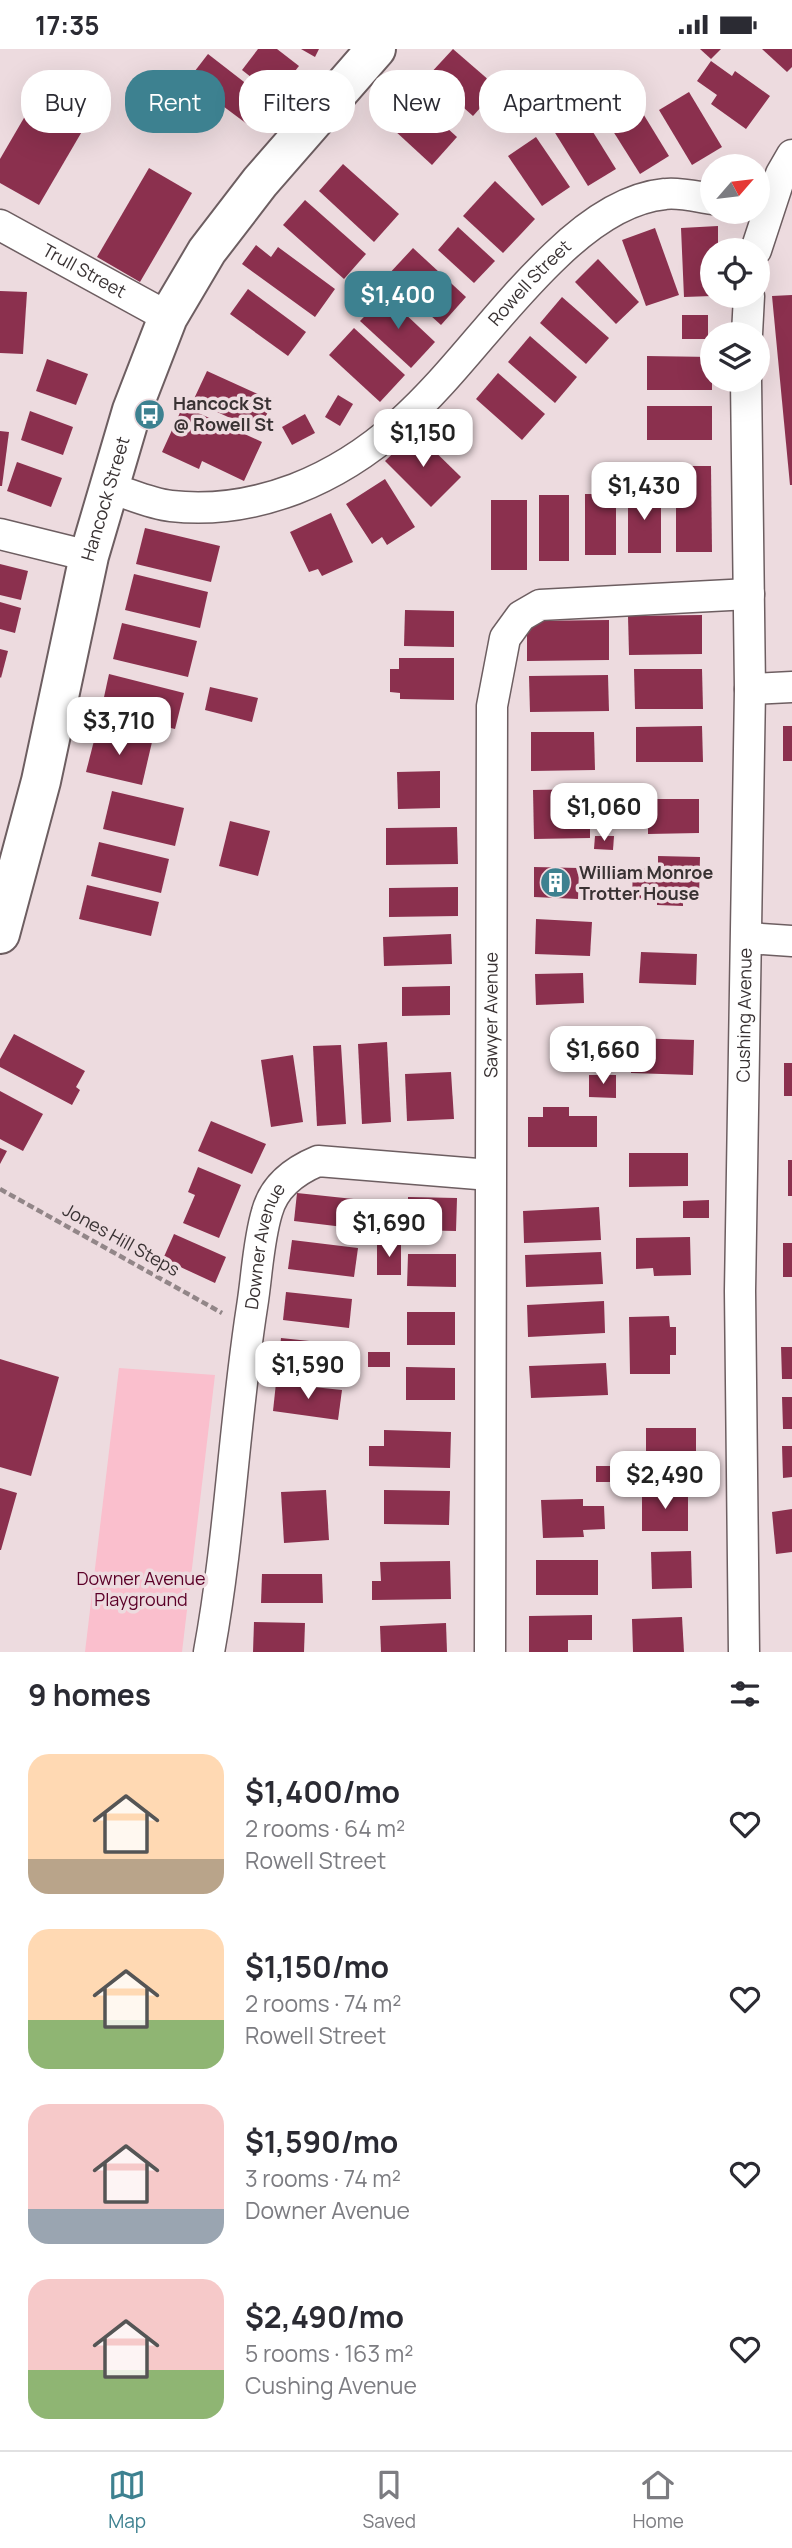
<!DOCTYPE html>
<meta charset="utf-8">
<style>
:root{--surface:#fff;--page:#f7f7f7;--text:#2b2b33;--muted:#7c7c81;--line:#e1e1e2;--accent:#3d8190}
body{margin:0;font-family:Manrope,sans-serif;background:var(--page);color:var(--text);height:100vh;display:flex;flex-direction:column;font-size:26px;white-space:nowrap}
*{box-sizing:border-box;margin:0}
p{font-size:23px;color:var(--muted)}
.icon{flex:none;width:38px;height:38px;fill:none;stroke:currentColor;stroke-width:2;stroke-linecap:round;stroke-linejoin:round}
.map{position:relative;height:1603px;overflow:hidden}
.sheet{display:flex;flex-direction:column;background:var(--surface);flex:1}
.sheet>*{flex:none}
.banner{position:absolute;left:21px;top:21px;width:751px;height:63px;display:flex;gap:14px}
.needle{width:46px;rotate:62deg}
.controls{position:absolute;left:700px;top:105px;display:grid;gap:14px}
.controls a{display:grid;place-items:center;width:70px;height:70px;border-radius:50%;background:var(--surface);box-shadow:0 7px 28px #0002;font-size:35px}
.price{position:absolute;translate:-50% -60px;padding:0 16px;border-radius:14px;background:#fff;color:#222;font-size:23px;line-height:46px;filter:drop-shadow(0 2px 4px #0008)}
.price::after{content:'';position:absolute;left:50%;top:42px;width:21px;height:16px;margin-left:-10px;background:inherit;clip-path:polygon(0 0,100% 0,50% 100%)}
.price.selected{background:var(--accent);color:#fff}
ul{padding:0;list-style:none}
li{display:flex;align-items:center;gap:21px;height:175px;padding:0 28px}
li span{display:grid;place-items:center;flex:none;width:196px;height:140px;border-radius:21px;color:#555}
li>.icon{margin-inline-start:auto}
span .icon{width:84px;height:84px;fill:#fffc;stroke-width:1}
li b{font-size:30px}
h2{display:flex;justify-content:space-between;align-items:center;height:84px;padding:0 28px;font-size:30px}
.tag{padding:0 24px;border-radius:28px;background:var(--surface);box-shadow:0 7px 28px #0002;font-size:24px;line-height:63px}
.tag.selected{background:var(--accent);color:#fff}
.status{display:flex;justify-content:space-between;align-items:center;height:49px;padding:0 35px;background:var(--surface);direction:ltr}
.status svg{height:19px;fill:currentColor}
.tab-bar{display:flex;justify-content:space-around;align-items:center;height:98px;border-top:2px solid var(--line);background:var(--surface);font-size:19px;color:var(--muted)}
.tab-bar a{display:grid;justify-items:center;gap:4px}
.tab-bar .selected{color:var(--accent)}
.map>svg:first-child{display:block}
</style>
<div class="status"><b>17:35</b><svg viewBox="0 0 49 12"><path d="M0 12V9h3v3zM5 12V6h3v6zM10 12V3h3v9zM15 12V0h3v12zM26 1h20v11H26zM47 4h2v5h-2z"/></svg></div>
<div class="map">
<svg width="792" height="1603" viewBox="0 0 792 1603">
<rect width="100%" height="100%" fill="#eddbdf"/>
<polygon fill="#fabfcd" points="119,1319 215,1326 182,1603 85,1603"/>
<g fill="#8b304e">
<polygon points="258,0 277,0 299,17 275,47 242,21"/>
<polygon points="301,0 319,0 315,8"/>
<polygon points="453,0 498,39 473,67 428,27"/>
<polygon points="700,0 721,0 711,10"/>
<polygon points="762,0 792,0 792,18 787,23"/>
<polygon points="208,5 266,50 247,75 188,31"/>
<polygon points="711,12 732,27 735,22 770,47 746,80 711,55 717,46 697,32"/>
<polygon points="406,42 457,88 432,116 381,69"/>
<polygon points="689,43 722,98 692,116 659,61"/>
<polygon points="631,45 669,107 640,125 601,63"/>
<polygon points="35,50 84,79 39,156 0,134 0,110"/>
<polygon points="580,62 616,120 588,137 552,79"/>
<polygon points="536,88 570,138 542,157 508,107"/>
<polygon points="343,115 399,165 374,193 319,142"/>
<polygon points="149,119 192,144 140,233 97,208"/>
<polygon points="495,132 535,170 503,204 463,167"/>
<polygon points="305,151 366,205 344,230 283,176"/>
<polygon points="718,177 718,201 712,201 712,247 684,248 681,179"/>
<polygon points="458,178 495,212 474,234 438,201"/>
<polygon points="655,179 679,246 646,257 622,191"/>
<polygon points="256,196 271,208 278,198 335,240 315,268 242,215"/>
<polygon points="413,199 466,248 441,276 387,227"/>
<polygon points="598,210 639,253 616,275 575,233"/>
<polygon points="248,240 306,283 288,307 230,265"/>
<polygon points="0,242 27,243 23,305 0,304"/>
<polygon points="385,246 435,293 411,319 360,272"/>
<polygon points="792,246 792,436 790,436 772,247"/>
<polygon points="562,248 609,289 586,315 540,274"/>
<rect x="682" y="266" width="26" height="24"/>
<polygon points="354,279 405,326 380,353 329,306"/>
<polygon points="530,287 577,328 555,354 508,313"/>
<polygon points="647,307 712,308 712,341 647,341"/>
<polygon points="47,310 88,325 76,356 36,342"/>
<polygon points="207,322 273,352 259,382 193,352"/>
<polygon points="498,324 545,365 522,391 476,350"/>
<polygon points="338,346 353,355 340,377 325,368"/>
<polygon points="183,357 262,393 244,432 202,412 199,420 162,403"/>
<rect x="647" y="357" width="65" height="34"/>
<polygon points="30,362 73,378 63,406 21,391"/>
<polygon points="305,365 315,384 292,396 282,378"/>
<polygon points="0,382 9,383 2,437 0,437"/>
<polygon points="415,383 461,428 431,458 385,412"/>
<polygon points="17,413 62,429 51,458 7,442"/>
<polygon points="676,417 711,417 712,503 676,503"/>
<polygon points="385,430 415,478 387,496 382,488 372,495 346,455"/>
<rect x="628" y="442" width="33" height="62"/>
<rect x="585" y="445" width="31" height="61"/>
<rect x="539" y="446" width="30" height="66"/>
<rect x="491" y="451" width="36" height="70"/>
<polygon points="331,464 353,513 322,527 318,520 309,523 290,483"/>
<polygon points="145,479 220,497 211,533 136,515"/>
<polygon points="0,515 28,522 21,551 0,546"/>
<polygon points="134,525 208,543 200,579 125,561"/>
<polygon points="0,553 21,559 15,584 0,580"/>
<polygon points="405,561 454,562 454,598 404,597"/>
<polygon points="702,566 702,605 629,606 628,567"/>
<polygon points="609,571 609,611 527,612 527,572"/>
<polygon points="122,574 197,592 188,628 113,610"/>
<polygon points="0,600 8,602 1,629 0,628"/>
<polygon points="399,609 454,609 454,651 400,650 400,644 390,643 390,620 399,620"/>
<polygon points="634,620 702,620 703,660 635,660"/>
<polygon points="109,625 184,644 175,680 101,662"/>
<polygon points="608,626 609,662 530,663 529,627"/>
<polygon points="210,638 258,649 252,673 205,661"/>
<polygon points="702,677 703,713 636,713 636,678"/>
<rect x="783" y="677" width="9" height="35"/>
<polygon points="97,680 152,693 142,736 86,723"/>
<polygon points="531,683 594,683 595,721 531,722"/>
<polygon points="440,722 440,759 398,760 397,723"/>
<polygon points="590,740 590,789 534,790 533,741"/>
<polygon points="112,742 184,759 175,797 103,780"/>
<polygon points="648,750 699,750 699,784 648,785"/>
<polygon points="230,772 270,782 258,827 219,817"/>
<polygon points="457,778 458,815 386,816 386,779"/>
<polygon points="595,787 614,787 613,801 594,800"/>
<polygon points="99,793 169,810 161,844 91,827"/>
<polygon points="658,807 700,808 699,849 683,849 683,857 657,856 657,850 632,849 633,819 658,820"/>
<polygon points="534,818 579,819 578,850 534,848"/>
<polygon points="87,836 159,853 151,887 79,870"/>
<polygon points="458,838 458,867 389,868 389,839"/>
<polygon points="536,870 592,873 590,907 535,905"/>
<polygon points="451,885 452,915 384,917 383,888"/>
<polygon points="641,903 697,905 696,936 639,934"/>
<polygon points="583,924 584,954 536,956 535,925"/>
<polygon points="450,937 450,966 402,967 402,938"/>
<polygon points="14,985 85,1022 76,1038 80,1041 72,1056 0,1018 0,1010"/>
<polygon points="632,989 694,991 693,1026 631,1024"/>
<polygon points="387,993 391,1073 362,1075 358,995"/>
<polygon points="341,996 346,1075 317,1077 313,997"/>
<polygon points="293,1006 303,1073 271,1078 261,1011"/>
<rect x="784" y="1014" width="8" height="33"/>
<polygon points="451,1023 454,1070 407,1072 405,1025"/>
<polygon points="589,1026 616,1026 616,1049 589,1048"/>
<polygon points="0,1042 43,1065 23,1102 0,1090"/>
<polygon points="543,1058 569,1058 569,1067 597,1067 597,1098 528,1098 528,1068 543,1068"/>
<polygon points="211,1072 266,1095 252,1125 198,1102"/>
<polygon points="0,1099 7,1102 0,1115"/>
<polygon points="629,1104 688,1104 688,1137 629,1138"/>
<rect x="788" y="1111" width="4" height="36"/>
<polygon points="198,1118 241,1136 219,1189 183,1174 195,1146 188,1143"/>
<polygon points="297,1144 363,1151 360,1180 294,1172"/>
<polygon points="408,1148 457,1149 456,1182 408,1181"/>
<polygon points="709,1151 709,1169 683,1169 683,1152"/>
<polygon points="599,1158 601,1191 524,1194 523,1162"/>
<polygon points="377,1166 399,1167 398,1191 376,1190"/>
<polygon points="174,1185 226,1208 215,1234 163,1210"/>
<polygon points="690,1188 691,1226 654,1227 653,1219 636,1220 636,1189"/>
<polygon points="292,1191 358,1199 354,1228 288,1220"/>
<rect x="377" y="1194" width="24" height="32"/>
<rect x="783" y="1194" width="9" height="34"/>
<polygon points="601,1203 603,1235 526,1238 525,1206"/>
<polygon points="408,1205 456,1205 456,1238 407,1237"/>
<polygon points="286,1243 352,1250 349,1279 283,1271"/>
<polygon points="604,1252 605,1284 528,1288 527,1256"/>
<rect x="407" y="1263" width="48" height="33"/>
<polygon points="669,1267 670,1278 676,1278 676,1306 670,1306 670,1325 630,1325 629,1268"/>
<polygon points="281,1289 347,1296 344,1325 278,1317"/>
<polygon points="781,1298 792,1298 792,1330 782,1330"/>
<rect x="368" y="1303" width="22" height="15"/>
<polygon points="0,1310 59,1328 31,1427 0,1418"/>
<polygon points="606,1314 608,1346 531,1349 529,1317"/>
<polygon points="406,1318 455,1319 455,1351 406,1351"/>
<polygon points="276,1334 342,1341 338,1371 273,1362"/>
<polygon points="782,1348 792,1348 792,1380 783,1380"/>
<polygon points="646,1379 696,1379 696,1415 646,1416"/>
<polygon points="384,1381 451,1383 450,1419 369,1417 369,1397 384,1397"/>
<polygon points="782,1397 792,1397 792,1428 783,1429"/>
<rect x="596" y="1417" width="21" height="16"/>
<polygon points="0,1439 17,1444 1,1501 0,1501"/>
<polygon points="326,1441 329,1491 284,1494 281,1443"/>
<polygon points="384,1441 450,1442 449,1476 384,1475"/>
<rect x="642" y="1442" width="46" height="40"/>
<polygon points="583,1450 583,1457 604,1457 605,1480 583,1481 584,1488 543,1489 541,1451"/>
<polygon points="792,1460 792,1503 776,1505 772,1463"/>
<polygon points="691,1502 692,1539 652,1540 651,1503"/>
<rect x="536" y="1511" width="62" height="35"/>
<polygon points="450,1512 451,1550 372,1551 372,1532 381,1532 380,1513"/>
<polygon points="262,1525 322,1525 323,1554 261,1554"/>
<polygon points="592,1566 592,1591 568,1591 568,1603 529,1603 529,1567"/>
<polygon points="682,1568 684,1603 633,1603 632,1570"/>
<polygon points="254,1573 305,1574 304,1603 253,1603"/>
<polygon points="446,1574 447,1603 381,1603 380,1577"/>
</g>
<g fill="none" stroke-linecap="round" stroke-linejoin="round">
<defs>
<g id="street">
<path id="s1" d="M0,176L168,268"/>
<polyline points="756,201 781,125 792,106"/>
<polyline points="747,285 749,247"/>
<path id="s2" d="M110,439C130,445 151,455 171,457C214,462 255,455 295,440C418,392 466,291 556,206C585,178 623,149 665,145C679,143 698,148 712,150"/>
<polyline points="0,485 89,507"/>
<polyline points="750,640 792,638"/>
<polyline points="747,889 792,892"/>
<path id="s3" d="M209,1603C230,1489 234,1373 252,1258C257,1227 258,1193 267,1163C274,1137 294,1122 318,1112L490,1126"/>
<path id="s4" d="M490,1603L492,657L505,589L521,567L540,556L749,545"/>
<path id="s5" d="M744,1603L740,1242L750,640L746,331"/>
</g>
<g id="secondary">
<path id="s6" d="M0,885L41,732L89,507L132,361L168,268L207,202L260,133L376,0"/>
</g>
</defs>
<use href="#street" stroke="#6d5e61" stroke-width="33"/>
<use href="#secondary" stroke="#6d5e61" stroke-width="42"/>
<polyline stroke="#928688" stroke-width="4.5" stroke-dasharray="7 3.5" stroke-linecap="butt" points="0,1140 222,1264"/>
<use href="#street" stroke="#fff" stroke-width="30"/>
<use href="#secondary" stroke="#fff" stroke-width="38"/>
</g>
<defs>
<symbol id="bus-disc" viewBox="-11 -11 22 22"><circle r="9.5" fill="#3d8190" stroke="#eddbdf"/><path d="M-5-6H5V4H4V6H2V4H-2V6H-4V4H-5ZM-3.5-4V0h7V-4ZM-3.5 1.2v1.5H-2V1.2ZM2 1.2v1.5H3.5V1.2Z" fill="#fff"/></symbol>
<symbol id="building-disc" viewBox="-11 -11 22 22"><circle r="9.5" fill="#3d8190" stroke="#eddbdf"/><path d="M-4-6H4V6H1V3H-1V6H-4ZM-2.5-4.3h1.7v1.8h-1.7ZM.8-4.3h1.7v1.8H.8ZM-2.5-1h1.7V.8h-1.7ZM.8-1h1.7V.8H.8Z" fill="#fff"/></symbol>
</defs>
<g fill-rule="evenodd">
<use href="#bus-disc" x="132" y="348" width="35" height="35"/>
<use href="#building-disc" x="538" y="816" width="35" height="35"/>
</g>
<g text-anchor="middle" stroke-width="7" stroke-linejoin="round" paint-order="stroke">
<g font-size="18" fill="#393233" stroke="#eddbdf">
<text dy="6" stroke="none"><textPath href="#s1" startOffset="96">Trull Street</textPath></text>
<text dy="6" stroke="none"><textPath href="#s2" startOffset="506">Rowell Street</textPath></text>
<text dy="6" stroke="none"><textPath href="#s6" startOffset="448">Hancock Street</textPath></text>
<text dy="6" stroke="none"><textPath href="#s4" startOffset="637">Sawyer Avenue</textPath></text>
<text dy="6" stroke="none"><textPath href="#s5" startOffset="637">Cushing Avenue</textPath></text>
<text transform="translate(121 1191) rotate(29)" y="6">Jones Hill Steps</text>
<text dy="6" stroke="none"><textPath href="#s3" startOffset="410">Downer Avenue</textPath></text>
</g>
<g font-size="18" font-weight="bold" fill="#393233" stroke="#eddbdf" text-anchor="start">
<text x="173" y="361">Hancock St<tspan x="173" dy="21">@ Rowell St</tspan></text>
<text x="579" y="830">William Monroe<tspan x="579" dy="21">Trotter House</tspan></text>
</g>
<g font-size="18" fill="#5b0028" stroke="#eddbdf">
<text x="141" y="1536">Downer Avenue<tspan x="141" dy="21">Playground</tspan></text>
</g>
</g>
</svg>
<div class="controls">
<a><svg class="needle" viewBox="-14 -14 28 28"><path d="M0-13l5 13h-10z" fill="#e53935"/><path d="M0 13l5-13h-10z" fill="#7c7c81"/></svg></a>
<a><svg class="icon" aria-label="locate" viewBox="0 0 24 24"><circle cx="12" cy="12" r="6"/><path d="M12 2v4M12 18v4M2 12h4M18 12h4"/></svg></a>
<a><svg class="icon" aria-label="layers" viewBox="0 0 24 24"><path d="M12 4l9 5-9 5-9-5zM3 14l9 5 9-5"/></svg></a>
</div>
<b class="price selected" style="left:398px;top:282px">$1,400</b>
<b class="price" style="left:423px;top:420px">$1,150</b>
<b class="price" style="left:644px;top:473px">$1,430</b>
<b class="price" style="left:119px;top:708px">$3,710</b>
<b class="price" style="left:604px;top:794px">$1,060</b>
<b class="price" style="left:603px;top:1037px">$1,660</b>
<b class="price" style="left:389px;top:1210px">$1,690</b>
<b class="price" style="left:308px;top:1352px">$1,590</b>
<b class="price" style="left:665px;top:1462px">$2,490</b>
<div class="banner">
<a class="tag">Buy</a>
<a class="tag selected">Rent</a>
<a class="tag">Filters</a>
<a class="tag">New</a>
<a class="tag">Apartment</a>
</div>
</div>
<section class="sheet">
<h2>9 homes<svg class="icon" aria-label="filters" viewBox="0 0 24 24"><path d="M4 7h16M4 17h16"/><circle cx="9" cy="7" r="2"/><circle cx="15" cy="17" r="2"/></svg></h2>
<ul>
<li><span style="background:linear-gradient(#ffd9b3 75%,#b9a48a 0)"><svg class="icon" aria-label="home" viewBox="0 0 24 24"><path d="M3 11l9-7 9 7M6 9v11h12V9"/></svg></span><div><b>$1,400/mo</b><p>2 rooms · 64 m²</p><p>Rowell Street</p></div><svg class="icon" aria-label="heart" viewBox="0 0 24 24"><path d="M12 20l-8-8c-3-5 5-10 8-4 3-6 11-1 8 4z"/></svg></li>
<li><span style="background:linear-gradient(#ffd9b3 65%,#8fb573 0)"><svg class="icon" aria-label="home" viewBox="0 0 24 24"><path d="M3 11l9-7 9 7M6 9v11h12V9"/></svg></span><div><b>$1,150/mo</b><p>2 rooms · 74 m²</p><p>Rowell Street</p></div><svg class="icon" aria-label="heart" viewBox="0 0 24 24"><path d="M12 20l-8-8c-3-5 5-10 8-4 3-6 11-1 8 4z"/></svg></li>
<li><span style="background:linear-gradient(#f6c9c9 75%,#9aa5b1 0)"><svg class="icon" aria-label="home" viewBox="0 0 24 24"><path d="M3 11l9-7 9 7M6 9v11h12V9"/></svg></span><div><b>$1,590/mo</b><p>3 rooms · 74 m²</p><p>Downer Avenue</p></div><svg class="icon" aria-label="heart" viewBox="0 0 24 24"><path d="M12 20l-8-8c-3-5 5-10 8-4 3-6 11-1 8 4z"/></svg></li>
<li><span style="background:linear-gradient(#f6c9c9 65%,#8fb573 0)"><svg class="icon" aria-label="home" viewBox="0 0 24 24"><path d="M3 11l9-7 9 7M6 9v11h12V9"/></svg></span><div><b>$2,490/mo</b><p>5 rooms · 163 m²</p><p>Cushing Avenue</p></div><svg class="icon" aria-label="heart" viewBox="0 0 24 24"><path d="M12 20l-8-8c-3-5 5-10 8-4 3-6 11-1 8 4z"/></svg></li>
</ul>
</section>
<nav class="tab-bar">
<a class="selected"><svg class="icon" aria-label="map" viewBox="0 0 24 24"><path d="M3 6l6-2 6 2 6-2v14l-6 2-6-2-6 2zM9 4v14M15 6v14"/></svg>Map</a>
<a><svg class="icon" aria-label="saved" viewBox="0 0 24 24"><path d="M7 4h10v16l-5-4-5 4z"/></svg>Saved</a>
<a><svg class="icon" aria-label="home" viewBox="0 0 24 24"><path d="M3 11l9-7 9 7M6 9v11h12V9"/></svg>Home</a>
</nav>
